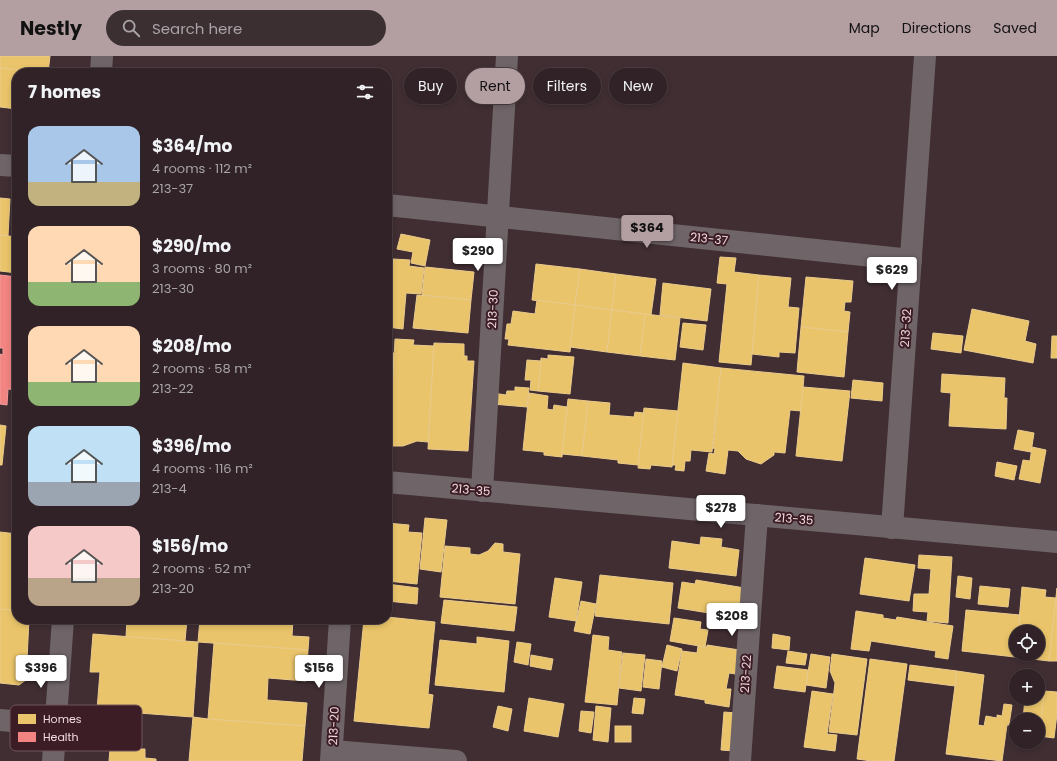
<!DOCTYPE html>
<meta charset="utf-8">
<style>
:root{--surface:#302226;--page:#3c2f32;--text:#f1f3f6;--muted:#a8a4a7;--line:#4b3f43;--accent:#b39ea2}
body{margin:0;font-family:Poppins,sans-serif;background:var(--page);color:var(--text);height:100vh;display:flex;flex-direction:column;font-size:15px;white-space:nowrap}
*{box-sizing:border-box;margin:0}
p{font-size:13px;color:var(--muted)}
.icon{flex:none;width:22px;height:22px;fill:none;stroke:currentColor;stroke-width:2;stroke-linecap:round;stroke-linejoin:round}
.map{position:relative;flex:1;overflow:hidden}
.details{position:absolute;left:12px;top:12px;width:380px;height:556px;display:flex;flex-direction:column;background:var(--surface);border-radius:16px;box-shadow:0 2px 6px #0003,0 0 0 1px var(--line)}
.details>*{flex:none}
.guide{position:absolute;left:404px;top:12px;width:380px;height:36px;display:flex;gap:8px}
.buttons{position:absolute;left:1009px;top:569px;display:grid;gap:8px}
.buttons a{display:grid;place-items:center;width:36px;height:36px;border-radius:50%;background:var(--surface);box-shadow:0 2px 6px #0003,0 0 0 1px var(--line);font-size:20px}
.price{position:absolute;translate:-50% -34px;padding:0 9px;border-radius:4px;background:#fff;color:#222;font-size:13px;line-height:26px;filter:drop-shadow(0 1px 2px #0008)}
.price::after{content:'';position:absolute;left:50%;top:24px;width:12px;height:9px;margin-left:-6px;background:inherit;clip-path:polygon(0 0,100% 0,50% 100%)}
.price.selected{background:var(--accent);color:#111}
ul{padding:0;list-style:none}
li{display:flex;align-items:center;gap:12px;height:100px;padding:0 16px}
li span{display:grid;place-items:center;flex:none;width:112px;height:80px;border-radius:12px;color:#555}
li>.icon{margin-inline-start:auto}
span .icon{width:48px;height:48px;fill:#fffc;stroke-width:1}
li b{font-size:17px}
h2{display:flex;justify-content:space-between;align-items:center;height:48px;padding:0 16px;font-size:17px}
.chip{padding:0 14px;border-radius:18px;background:var(--surface);box-shadow:0 2px 6px #0003,0 0 0 1px var(--line);font-size:14px;line-height:36px}
.chip.selected{background:var(--accent);color:#111}
header{display:flex;align-items:center;gap:24px;box-sizing:border-box;height:56px;padding:0 20px;background:var(--accent);color:#111}
header strong{font-size:19px}
nav{display:flex;gap:22px;margin-inline-start:auto;font-size:14px}
.search{width:280px;height:36px;background:var(--page);display:flex;align-items:center;gap:10px;box-sizing:border-box;padding:0 14px;border-radius:22px;color:var(--muted);font-size:15px}
.map>svg:first-child{display:block}
</style>
<header>
<strong>Nestly</strong>
<div class="search"><svg class="icon" aria-label="search" viewBox="0 0 24 24"><circle cx="10" cy="10" r="6"/><path d="M15 15l6 6"/></svg>Search here</div>
<nav><a>Map</a><a>Directions</a><a>Saved</a></nav>
</header>
<div class="map">
<svg width="1057" height="705" viewBox="0 0 1057 705">
<rect width="100%" height="100%" fill="#402e32"/>
<g fill="#e9c46a" stroke="#ebcb8d">
<polygon points="0,0 50,0 48,17 0,12"/>
<polygon points="0,12 47,17 17,17 17,53 0,51"/>
<polygon points="0,142 10,143 8,180 0,179"/>
<polygon points="401,178 430,184 425,210 411,207 413,196 397,193"/>
<polygon points="0,179 17,181 17,217 0,215"/>
<polygon points="720,201 736,202 734,216 759,219 751,309 719,306 727,228 717,227"/>
<polygon points="393,203 410,204 409,210 424,212 421,238 406,237 403,273 387,271 387,208 393,209"/>
<polygon points="536,208 580,213 575,249 532,244"/>
<polygon points="425,211 474,216 471,244 422,239"/>
<polygon points="580,213 616,218 612,254 575,249"/>
<polygon points="616,218 656,223 651,259 612,254"/>
<polygon points="759,219 791,222 788,251 799,252 795,297 779,296 779,301 752,298"/>
<polygon points="806,221 853,225 851,246 845,246 844,255 850,256 848,276 801,271"/>
<polygon points="663,227 711,233 707,265 660,259"/>
<polygon points="417,239 471,244 468,277 413,272"/>
<polygon points="537,244 575,249 570,296 508,289 509,283 505,283 507,268 511,268 513,255 535,258"/>
<polygon points="575,249 612,254 607,296 570,291"/>
<polygon points="972,253 1029,265 1025,285 1036,288 1033,307 964,294"/>
<polygon points="612,254 645,258 640,300 607,296"/>
<polygon points="645,258 680,262 675,304 640,300"/>
<polygon points="683,267 706,269 703,294 680,291"/>
<polygon points="801,271 848,276 844,321 797,316"/>
<polygon points="933,277 963,280 961,297 931,293"/>
<polygon points="1052,280 1057,280 1057,302 1051,302"/>
<polygon points="395,283 414,284 413,289 434,290 428,386 417,385 403,390 389,390"/>
<polygon points="434,287 464,288 464,300 467,300 467,305 474,305 468,395 428,393"/>
<polygon points="387,297 394,297 391,360 387,360"/>
<polygon points="548,299 574,301 570,338 538,335 541,302 548,303"/>
<polygon points="527,304 541,305 538,335 530,334 531,324 525,324"/>
<polygon points="683,307 721,312 712,396 691,394 690,405 685,405 684,415 675,414 676,409 672,409"/>
<polygon points="721,312 804,320 801,355 790,354 785,397 774,396 774,399 761,408 746,403 738,395 728,394 725,418 706,415 709,397 714,398 715,393 713,392"/>
<polygon points="942,318 1005,322 1004,342 1007,342 1006,373 949,370 951,337 941,336"/>
<polygon points="853,324 883,327 882,345 851,342"/>
<polygon points="515,331 529,332 527,351 492,348 493,337 506,339 507,335 515,335"/>
<polygon points="803,331 850,335 842,405 796,400"/>
<polygon points="529,337 548,340 547,353 553,354 554,349 567,351 562,401 544,399 544,396 523,394"/>
<polygon points="568,343 588,345 582,400 562,398"/>
<polygon points="588,345 610,347 609,359 634,361 635,356 644,357 638,409 618,407 618,404 582,400"/>
<polygon points="644,352 678,355 672,411 651,409 650,413 638,412"/>
<polygon points="0,369 6,370 2,409 0,409"/>
<polygon points="1018,374 1034,377 1031,396 1014,393"/>
<polygon points="1032,391 1046,394 1040,427 1019,423 1023,404 1030,405"/>
<polygon points="997,406 1017,410 1014,424 995,420"/>
<polygon points="425,462 447,464 441,516 420,513"/>
<polygon points="387,467 409,469 408,476 422,477 417,528 387,525"/>
<polygon points="0,476 17,478 17,555 0,553"/>
<polygon points="701,481 722,483 721,491 739,494 736,520 669,512 672,485 700,489"/>
<polygon points="495,487 503,488 503,496 520,498 515,548 440,541 445,490 470,492 470,498 479,499 488,495"/>
<polygon points="919,499 952,501 948,567 927,565 928,556 913,555 914,538 929,538 931,513 918,512"/>
<polygon points="865,502 915,509 909,545 860,538"/>
<polygon points="600,519 673,527 669,568 595,560"/>
<polygon points="958,520 972,522 970,543 956,541"/>
<polygon points="555,522 582,526 576,565 549,561"/>
<polygon points="696,524 751,533 746,563 678,552 682,526 695,528"/>
<polygon points="387,528 418,532 417,548 387,545"/>
<polygon points="980,530 1010,533 1008,551 978,548"/>
<polygon points="1022,531 1046,534 1045,541 1056,542 1049,605 1015,601 1016,594 1016,598 1038,598 1038,576 1018,576"/>
<polygon points="1057,532 1057,605 1049,605"/>
<polygon points="444,544 517,551 514,575 441,567"/>
<polygon points="581,545 596,548 590,578 574,575"/>
<polygon points="0,553 17,555 17,563 29,563 26,624 19,629 0,627"/>
<polygon points="966,554 1020,559 1018,576 1016,576 1015,601 962,595"/>
<polygon points="856,555 883,559 883,562 896,564 897,561 953,570 948,603 935,601 936,595 871,585 869,595 851,593"/>
<polygon points="387,561 435,566 428,638 433,639 429,672 354,665 364,563 387,563"/>
<polygon points="674,562 701,566 700,573 708,574 705,591 670,585"/>
<polygon points="127,563 187,563 185,585 126,581"/>
<polygon points="200,563 293,563 292,580 309,581 308,594 198,586"/>
<polygon points="93,578 198,586 193,661 97,654 100,616 90,616"/>
<polygon points="773,578 790,581 789,594 772,592"/>
<polygon points="593,579 609,581 608,594 622,596 617,649 585,646"/>
<polygon points="477,581 509,585 504,636 435,629 440,584 477,588"/>
<polygon points="517,586 531,588 528,609 514,606"/>
<polygon points="214,587 308,594 306,625 268,622 267,644 307,647 305,670 208,663"/>
<polygon points="667,589 682,593 677,615 662,611"/>
<polygon points="707,589 746,595 742,619 729,617 726,633 731,633 729,651 705,647 705,644 675,639 682,595 697,597 698,590 707,591"/>
<polygon points="788,595 807,598 805,609 786,607"/>
<polygon points="623,597 645,599 641,635 619,632"/>
<polygon points="811,598 830,601 826,632 806,629"/>
<polygon points="832,598 867,603 857,679 829,676 835,627 830,615"/>
<polygon points="531,599 553,603 551,614 530,610"/>
<polygon points="646,603 662,605 659,633 643,631"/>
<polygon points="870,603 907,608 894,705 872,705 857,703"/>
<polygon points="910,609 957,615 955,630 908,624"/>
<polygon points="777,610 808,614 805,636 774,632"/>
<polygon points="957,615 984,619 978,669 984,670 986,660 997,662 997,659 1002,660 1004,648 1012,649 1009,669 1007,669 1002,705 946,698"/>
<polygon points="812,635 833,638 827,678 837,679 835,695 804,691"/>
<polygon points="1044,635 1057,636 1057,658 1054,682 1039,680"/>
<polygon points="1038,638 1044,639 1039,680 1038,680 1038,664 1023,664 1025,642 1038,642"/>
<polygon points="529,642 564,648 558,681 524,675"/>
<polygon points="634,642 645,643 643,658 632,657"/>
<polygon points="498,650 512,653 508,675 493,671"/>
<polygon points="596,650 611,652 608,686 593,684"/>
<polygon points="581,655 594,656 591,677 579,675"/>
<polygon points="724,656 736,657 734,695 721,694"/>
<polygon points="193,661 208,663 305,670 302,705 189,705"/>
<rect x="615" y="670" width="16" height="16"/>
<polygon points="111,681 134,683 133,693 145,693 145,702 156,703 156,705 109,705"/>
</g>
<polygon fill="#f28482" stroke="#f29e9e" points="0,219 17,221 17,233 15,254 17,254 17,285 16,298 17,298 17,334 8,333 7,349 0,348 0,298 3,299 3,292 0,292"/>
<g fill="none" stroke-linecap="round" stroke-linejoin="round">
<g stroke="#6f6569" stroke-width="22">
<polyline points="101,17 102,0"/>
<polyline points="0,109 17,110"/>
<polyline points="387,149 911,204"/>
<polyline points="387,426 1057,486"/>
<polyline points="482,435 507,0"/>
<polyline points="892,472 925,0"/>
<polyline points="0,664 55,669"/>
<polyline points="332,695 456,705"/>
<polyline points="53,705 63,563"/>
<polyline points="331,705 340,563"/>
<polyline points="740,705 757,459"/>
</g>
</g>
<g text-anchor="middle" stroke-width="4" stroke-linejoin="round" paint-order="stroke">
<g font-size="12" fill="#f1dbdf" stroke="#3c1d25">
<text transform="translate(709 183) rotate(6)" y="4">213-37</text>
<text transform="translate(493 253) rotate(-87)" y="4">213-30</text>
<text transform="translate(906 272) rotate(-86)" y="4">213-32</text>
<text transform="translate(471 434) rotate(5)" y="4">213-35</text>
<text transform="translate(794 463) rotate(5)" y="4">213-35</text>
<text transform="translate(746 618) rotate(-86)" y="4">213-22</text>
<text transform="translate(334 670) rotate(-87)" y="4">213-20</text>
</g>
</g>
<rect x="10" y="649" width="132" height="46" rx="6" fill="#3c1d25" stroke="#72565d" stroke-width="1"/>
<rect x="18" y="658" width="18" height="10" fill="#e9c46a"/>
<rect x="18" y="676" width="18" height="10" fill="#f28482"/>
<g font-size="11" fill="#f1dbdf">
<text x="43" y="667">Homes</text>
<text x="43" y="685">Health</text>
</g>
</svg>
<div class="buttons">
<a><svg class="icon" aria-label="locate" viewBox="0 0 24 24"><circle cx="12" cy="12" r="6"/><path d="M12 2v4M12 18v4M2 12h4M18 12h4"/></svg></a>
<a>+</a>
<a>−</a>
</div>
<b class="price selected" style="left:647px;top:193px">$364</b>
<b class="price" style="left:478px;top:216px">$290</b>
<b class="price" style="left:892px;top:235px">$629</b>
<b class="price" style="left:721px;top:473px">$278</b>
<b class="price" style="left:732px;top:581px">$208</b>
<b class="price" style="left:41px;top:633px">$396</b>
<b class="price" style="left:319px;top:633px">$156</b>
<div class="guide">
<a class="chip">Buy</a>
<a class="chip selected">Rent</a>
<a class="chip">Filters</a>
<a class="chip">New</a>
</div>
<section class="details">
<h2>7 homes<svg class="icon" aria-label="filters" viewBox="0 0 24 24"><path d="M4 7h16M4 17h16"/><circle cx="9" cy="7" r="2"/><circle cx="15" cy="17" r="2"/></svg></h2>
<ul>
<li><span style="background:linear-gradient(#a9c7e8 70%,#c2b280 0)"><svg class="icon" aria-label="home" viewBox="0 0 24 24"><path d="M3 11l9-7 9 7M6 9v11h12V9"/></svg></span><div><b>$364/mo</b><p>4 rooms · 112 m²</p><p>213-37</p></div></li>
<li><span style="background:linear-gradient(#ffd9b3 70%,#8fb573 0)"><svg class="icon" aria-label="home" viewBox="0 0 24 24"><path d="M3 11l9-7 9 7M6 9v11h12V9"/></svg></span><div><b>$290/mo</b><p>3 rooms · 80 m²</p><p>213-30</p></div></li>
<li><span style="background:linear-gradient(#ffd9b3 70%,#8fb573 0)"><svg class="icon" aria-label="home" viewBox="0 0 24 24"><path d="M3 11l9-7 9 7M6 9v11h12V9"/></svg></span><div><b>$208/mo</b><p>2 rooms · 58 m²</p><p>213-22</p></div></li>
<li><span style="background:linear-gradient(#bfe0f5 70%,#9aa5b1 0)"><svg class="icon" aria-label="home" viewBox="0 0 24 24"><path d="M3 11l9-7 9 7M6 9v11h12V9"/></svg></span><div><b>$396/mo</b><p>4 rooms · 116 m²</p><p>213-4</p></div></li>
<li><span style="background:linear-gradient(#f6c9c9 65%,#b9a48a 0)"><svg class="icon" aria-label="home" viewBox="0 0 24 24"><path d="M3 11l9-7 9 7M6 9v11h12V9"/></svg></span><div><b>$156/mo</b><p>2 rooms · 52 m²</p><p>213-20</p></div></li>
</ul>
</section>
</div>
